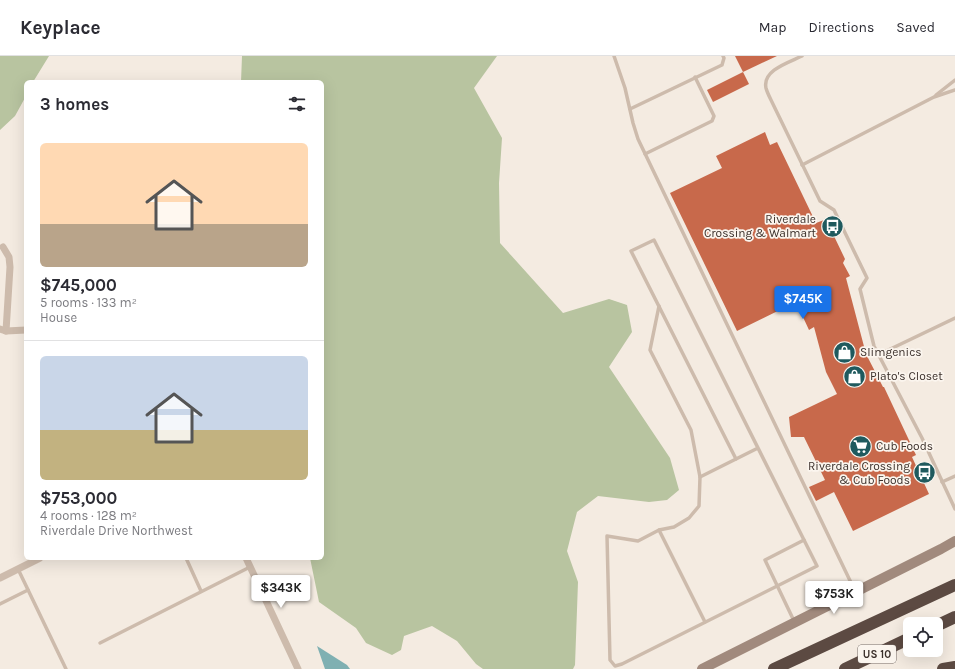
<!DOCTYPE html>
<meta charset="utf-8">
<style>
:root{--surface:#fff;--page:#f7f7f7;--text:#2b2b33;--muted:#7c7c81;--line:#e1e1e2;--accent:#1a73e8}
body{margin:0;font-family:Karla,sans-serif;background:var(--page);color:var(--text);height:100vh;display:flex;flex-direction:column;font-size:15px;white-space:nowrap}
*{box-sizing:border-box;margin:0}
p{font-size:13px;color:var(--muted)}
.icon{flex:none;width:22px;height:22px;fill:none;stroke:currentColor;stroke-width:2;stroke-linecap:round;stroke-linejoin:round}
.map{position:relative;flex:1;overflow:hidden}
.sheet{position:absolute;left:24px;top:24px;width:300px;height:480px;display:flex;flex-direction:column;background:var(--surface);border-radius:6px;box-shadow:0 4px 16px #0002}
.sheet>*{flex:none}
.controls{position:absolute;left:903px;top:561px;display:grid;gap:8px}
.controls a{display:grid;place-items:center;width:40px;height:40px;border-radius:6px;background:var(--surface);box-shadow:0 4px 16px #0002;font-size:20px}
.price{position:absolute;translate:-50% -34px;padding:0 9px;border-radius:4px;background:#fff;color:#222;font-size:13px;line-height:26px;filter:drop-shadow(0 1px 2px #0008)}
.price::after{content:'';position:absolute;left:50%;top:24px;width:12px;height:9px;margin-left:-6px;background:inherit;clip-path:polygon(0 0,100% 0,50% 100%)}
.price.current{background:var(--accent);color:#fff}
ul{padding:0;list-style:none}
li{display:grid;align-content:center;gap:8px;height:212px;padding:0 16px}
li+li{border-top:1px solid var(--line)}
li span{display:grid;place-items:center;height:124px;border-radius:6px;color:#555}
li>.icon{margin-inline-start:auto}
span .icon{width:72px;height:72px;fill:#fffc;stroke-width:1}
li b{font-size:17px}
h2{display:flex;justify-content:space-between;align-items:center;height:48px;padding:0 16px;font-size:17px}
header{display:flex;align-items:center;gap:24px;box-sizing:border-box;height:56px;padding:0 20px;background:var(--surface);border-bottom:1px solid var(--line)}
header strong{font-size:19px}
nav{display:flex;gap:22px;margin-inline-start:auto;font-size:14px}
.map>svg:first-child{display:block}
</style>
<header>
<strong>Keyplace</strong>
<nav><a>Map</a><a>Directions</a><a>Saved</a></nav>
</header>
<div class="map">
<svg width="955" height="613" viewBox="0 0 955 613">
<rect width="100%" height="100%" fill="#f4ebe1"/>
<g fill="#b8c4a0">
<polygon points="0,0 49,0 33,26 26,26 26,40 15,60 0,74"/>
<polygon points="242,0 497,0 474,32 502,82 499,127 500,187 563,257 609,243 627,249 632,276 609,311 670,402 679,434 667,444 649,446 598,440 577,456 567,495 578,526 575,609 573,613 483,613 476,608 457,585 432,570 404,580 401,594 392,599 366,587 356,572 319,546 310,502 322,502 322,26 241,26"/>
</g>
<polygon fill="#7fb0b2" points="317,590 347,609 350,613 325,613"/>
<g fill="#c8694b">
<polygon points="735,0 777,0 743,16"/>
<polygon points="743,16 749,28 713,46 707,34"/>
<polygon points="765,76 770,89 777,86 816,167 824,164 829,176 833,178 845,203 843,207 850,220 846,222 866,298 883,331 884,331 916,399 912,401 929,438 853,475 834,436 816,445 809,431 825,424 804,381 791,381 789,361 837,338 826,316 814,271 809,274 796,246 737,275 670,137 722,112 716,100"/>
</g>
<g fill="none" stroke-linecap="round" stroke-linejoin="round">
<g stroke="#cdbbac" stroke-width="3.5">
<polyline points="614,0 625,32 633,67 638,83 855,535"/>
<path d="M802,0C790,6 762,14 766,32C767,36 769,40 771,44L820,145L834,154L867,222L860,233L874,290L922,382L955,453"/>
<polyline points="936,39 955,24"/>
<polyline points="630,53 722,9 724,2 723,0"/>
<polyline points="645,98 712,65 714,60 695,21"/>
<polyline points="802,109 934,41 955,34"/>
<polyline points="659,250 650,294 691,374 700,421 736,403"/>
<polyline points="880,298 955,262"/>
<polyline points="758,392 736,403 631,195 654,184 804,484"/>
<polyline points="700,421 699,450 689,462 674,471 659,474 638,485 607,480 610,604 615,610 622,608 817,510 804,484 765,504 794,565"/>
<polyline points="942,426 955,420"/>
<polyline points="659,474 705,566"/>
<polyline points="186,502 201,535"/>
<polyline points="18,513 66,613"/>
<polyline points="0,548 28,534"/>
<polyline points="100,587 250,511"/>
</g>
<g stroke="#cdbbac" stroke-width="7">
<polyline points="3,191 9,201 10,211 6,275"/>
<polyline points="0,273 6,275 26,274"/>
<polyline points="246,502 298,613"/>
<polyline points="0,522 40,502"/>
</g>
<polyline stroke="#a18a7d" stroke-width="10" points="702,613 941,493 955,485"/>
<g stroke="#5c4a42" stroke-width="12">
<polyline points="936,570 955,561"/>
<polyline points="774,613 955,529"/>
<polyline points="845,613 910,582"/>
<polyline points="943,613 955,611"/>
</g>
</g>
<defs>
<symbol id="bus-disc" viewBox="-11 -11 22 22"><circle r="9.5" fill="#1f5a5e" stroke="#fbf5ee"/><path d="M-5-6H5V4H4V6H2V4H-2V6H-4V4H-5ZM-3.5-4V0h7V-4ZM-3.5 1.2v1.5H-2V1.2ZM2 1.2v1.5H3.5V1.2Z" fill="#fff"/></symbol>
<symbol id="shop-disc" viewBox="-11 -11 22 22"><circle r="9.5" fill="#1f5a5e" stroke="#fbf5ee"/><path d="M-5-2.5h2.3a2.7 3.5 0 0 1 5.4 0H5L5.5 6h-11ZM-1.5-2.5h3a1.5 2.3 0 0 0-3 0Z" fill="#fff"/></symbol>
<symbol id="supermarket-disc" viewBox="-11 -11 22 22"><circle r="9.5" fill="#1f5a5e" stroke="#fbf5ee"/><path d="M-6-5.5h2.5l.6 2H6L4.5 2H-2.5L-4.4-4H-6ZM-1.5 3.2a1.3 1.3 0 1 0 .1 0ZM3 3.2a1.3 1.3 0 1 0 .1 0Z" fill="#fff"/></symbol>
</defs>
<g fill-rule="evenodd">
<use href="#bus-disc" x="820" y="158" width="25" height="25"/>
<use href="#shop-disc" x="832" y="284" width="25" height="25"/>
<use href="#shop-disc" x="842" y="308" width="25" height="25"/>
<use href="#supermarket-disc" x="848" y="378" width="25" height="25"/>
<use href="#bus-disc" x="912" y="404" width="25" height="25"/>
</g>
<g text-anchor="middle" stroke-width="3.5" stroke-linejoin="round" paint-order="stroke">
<rect fill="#fbf5ee" stroke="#756b66" stroke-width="1" x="858" y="589" width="38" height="18" rx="3"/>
<g font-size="11" font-weight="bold" fill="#3b302b">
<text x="877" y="602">US 10</text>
</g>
<g font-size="12" fill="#3b302b" stroke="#fbf5ee" text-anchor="start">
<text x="816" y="167" text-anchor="end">Riverdale<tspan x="816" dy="14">Crossing &amp; Walmart</tspan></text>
<text x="860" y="300">Slimgenics</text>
<text x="870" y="324">Plato's Closet</text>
<text x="876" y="394">Cub Foods</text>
<text x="910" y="414" text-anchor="end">Riverdale Crossing<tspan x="910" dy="14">&amp; Cub Foods</tspan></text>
</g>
</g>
</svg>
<div class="controls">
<a><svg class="icon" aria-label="locate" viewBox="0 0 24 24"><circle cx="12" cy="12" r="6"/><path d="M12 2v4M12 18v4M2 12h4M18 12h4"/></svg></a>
</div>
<b class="price current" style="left:803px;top:264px">$745K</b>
<b class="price" style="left:281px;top:553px">$343K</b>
<b class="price" style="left:834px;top:559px">$753K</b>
<section class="sheet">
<h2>3 homes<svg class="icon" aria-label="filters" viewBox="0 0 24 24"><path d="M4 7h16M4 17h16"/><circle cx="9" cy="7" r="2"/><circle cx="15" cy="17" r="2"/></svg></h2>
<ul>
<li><span style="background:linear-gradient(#ffd9b3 65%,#b9a48a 0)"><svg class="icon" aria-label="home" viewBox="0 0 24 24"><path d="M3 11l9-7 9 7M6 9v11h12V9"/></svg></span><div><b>$745,000</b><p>5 rooms · 133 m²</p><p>House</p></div></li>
<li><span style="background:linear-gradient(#c9d6e8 60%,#c2b280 0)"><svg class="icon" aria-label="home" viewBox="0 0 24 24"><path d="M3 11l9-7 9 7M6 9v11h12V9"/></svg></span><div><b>$753,000</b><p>4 rooms · 128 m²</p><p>Riverdale Drive Northwest</p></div></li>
</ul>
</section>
</div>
